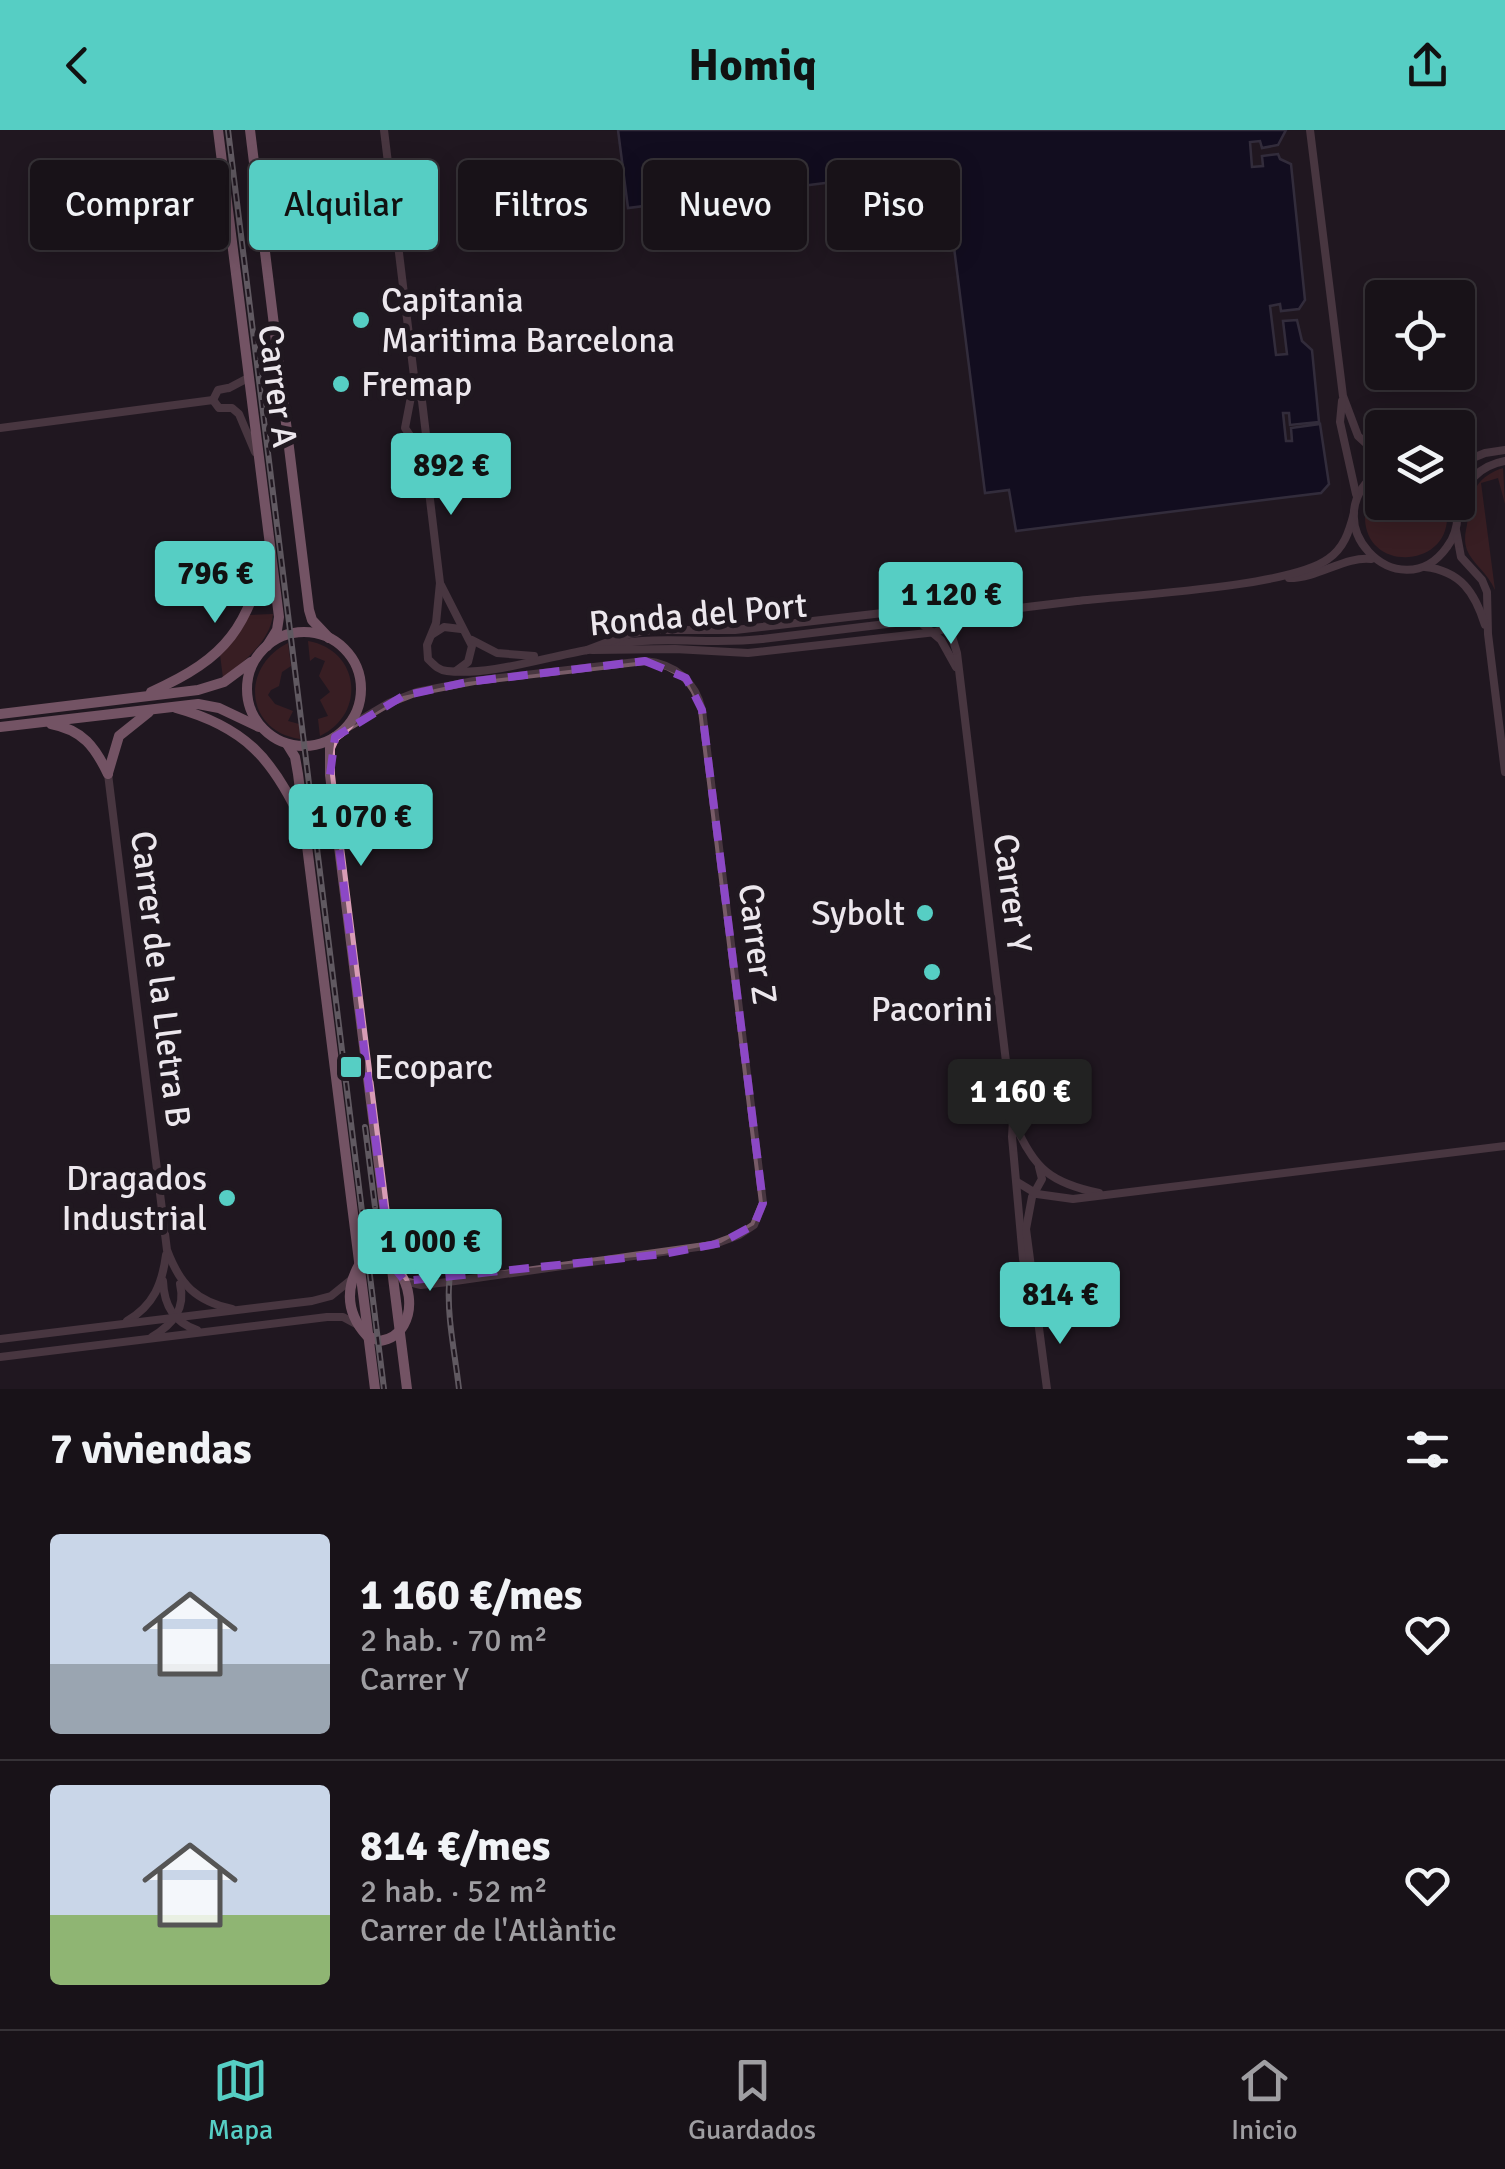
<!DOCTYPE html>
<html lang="es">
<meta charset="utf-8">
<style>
:root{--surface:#181218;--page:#252025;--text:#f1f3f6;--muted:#9f9ea2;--line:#363237;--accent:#56cec4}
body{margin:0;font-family:Signika,sans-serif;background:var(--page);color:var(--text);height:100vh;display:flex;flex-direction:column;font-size:38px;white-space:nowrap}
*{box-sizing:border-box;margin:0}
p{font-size:32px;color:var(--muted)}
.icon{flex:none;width:55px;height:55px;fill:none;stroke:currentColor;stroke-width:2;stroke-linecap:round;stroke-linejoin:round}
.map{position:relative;height:1259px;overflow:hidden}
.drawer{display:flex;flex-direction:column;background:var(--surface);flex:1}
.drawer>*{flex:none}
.top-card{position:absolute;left:30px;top:30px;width:1000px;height:90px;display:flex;gap:20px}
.tools{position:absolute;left:1365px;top:150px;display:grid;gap:20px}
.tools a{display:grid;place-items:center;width:110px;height:110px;border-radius:10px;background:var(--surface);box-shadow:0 5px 25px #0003,0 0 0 2px var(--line);font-size:50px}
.price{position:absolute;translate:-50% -85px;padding:0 22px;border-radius:10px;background:var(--accent);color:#111;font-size:32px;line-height:65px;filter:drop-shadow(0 2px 5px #0008)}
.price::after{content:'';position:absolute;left:50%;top:60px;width:30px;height:22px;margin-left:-15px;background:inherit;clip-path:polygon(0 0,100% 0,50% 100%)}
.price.on{background:#222;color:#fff}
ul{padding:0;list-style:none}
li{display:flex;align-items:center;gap:30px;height:250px;padding:0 50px}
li+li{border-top:2px solid var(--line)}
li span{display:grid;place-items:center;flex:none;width:280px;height:200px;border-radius:10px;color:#555}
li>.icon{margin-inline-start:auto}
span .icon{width:120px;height:120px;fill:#fffc;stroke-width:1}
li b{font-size:42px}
h2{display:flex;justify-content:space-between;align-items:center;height:120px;padding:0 50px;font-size:42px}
.pill{padding:0 35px;border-radius:10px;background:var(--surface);box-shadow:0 5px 25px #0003,0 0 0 2px var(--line);font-size:35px;line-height:90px}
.pill.on{background:var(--accent);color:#111}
header{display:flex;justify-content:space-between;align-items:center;height:130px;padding:0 50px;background:var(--accent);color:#111;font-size:45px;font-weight:800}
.tabs{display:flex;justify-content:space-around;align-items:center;height:140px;border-top:2px solid var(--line);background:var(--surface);font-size:28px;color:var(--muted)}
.tabs a{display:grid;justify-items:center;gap:5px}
.tabs .on{color:var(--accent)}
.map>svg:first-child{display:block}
</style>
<header><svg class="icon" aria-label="back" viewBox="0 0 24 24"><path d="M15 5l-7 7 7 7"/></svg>Homiq<svg class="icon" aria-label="share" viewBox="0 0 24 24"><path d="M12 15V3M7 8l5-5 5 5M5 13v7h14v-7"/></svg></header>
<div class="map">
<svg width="1505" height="1259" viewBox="0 0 1505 1259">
<rect width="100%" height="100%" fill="#201820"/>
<g fill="#562627">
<path d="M1503,338L1505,374L1498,348L1481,353L1495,460C1488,443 1472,433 1467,420C1464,411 1465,404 1467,395C1470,367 1473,348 1503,338Z"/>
<path d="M1382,353V372L1445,373C1462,438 1365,447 1365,387C1365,372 1372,362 1382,353Z"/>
<path d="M273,484C271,510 243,533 223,548L220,524L249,485Z"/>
<path d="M308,511C360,520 367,584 320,606L318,589L328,586L320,570L330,562L319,546L325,531L315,527L310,531Z"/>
<path d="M288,513L291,536L282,542L279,556L271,560L268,565L275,574L293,581L288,591L299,594L300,609C245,601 240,537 288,513Z"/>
</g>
<polygon fill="#01001e" stroke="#48455c" stroke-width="2.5" points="618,0 1286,0 1278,15 1262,18 1260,11 1250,12 1252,37 1263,36 1262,26 1278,24 1280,29 1291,34 1305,170 1299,179 1281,181 1280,174 1270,176 1276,225 1287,224 1283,191 1297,190 1302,211 1312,220 1319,292 1290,295 1289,283 1283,283 1286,311 1292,311 1291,298 1320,294 1329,354 1321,363 1016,401 1009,360 985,363 944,38 628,78"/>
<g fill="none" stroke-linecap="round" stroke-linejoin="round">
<g stroke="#785b67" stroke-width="8">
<path d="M384,0L414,246L422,271L427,313L425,328L440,453L436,493L427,515L428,529C434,535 438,540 447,541C490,546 545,527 588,520"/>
<polyline points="1310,0 1343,266 1358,306 1382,328"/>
<polyline points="414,251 405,298 425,328"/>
<polyline points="229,258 248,248"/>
<polyline points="213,270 219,278 232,278 239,284 255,322"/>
<polyline points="213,270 218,260 228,258"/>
<polyline points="1342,271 1340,292 1356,364"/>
<polyline points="0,298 213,270"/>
<polyline points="1458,334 1485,323 1505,320"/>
<path d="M1382,339C1307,390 1400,483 1447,417C1457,404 1459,388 1456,372"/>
<path d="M1458,378C1466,352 1478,336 1505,331"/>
<polyline points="1456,400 1461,427 1482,450 1487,462 1488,504 1505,642"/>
<path d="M1425,437C1461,441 1475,463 1485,495"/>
<path d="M1289,448C1319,448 1345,426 1371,429"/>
<polyline points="441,455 472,516 468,532 456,541"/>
<path d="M1077,471C1131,465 1290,457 1328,429C1344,418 1349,402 1354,383"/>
<polyline points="923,476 919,483 921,493 941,510 956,537"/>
<polyline points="433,504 444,497 461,499"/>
<polyline points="472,510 497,523 534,526"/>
<path d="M612,515C662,505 711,515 762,509"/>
<polyline points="587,520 629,504 650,500 735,500 909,480 934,470 948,478 950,500 957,523 1013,990 1012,1007 1023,1129 1037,1179"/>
<polyline points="592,520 675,519 748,523 936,502 946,498 950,490"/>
<path d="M340,602L389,573L417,562L474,551L645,531C675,534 695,551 702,580L763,1073L754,1095L739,1105L712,1115L448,1152L421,1155L405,1151"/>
<path d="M108,644L167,1120C180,1155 196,1171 232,1179"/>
<path d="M1015,994C1034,1039 1051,1053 1099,1063"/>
<polyline points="1039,1037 1042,1049 1032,1067 1026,1099 1047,1259"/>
<polyline points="1017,1052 1037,1064 1073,1069 1505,1016"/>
<path d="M163,1151C164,1175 173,1192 197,1200"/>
<path d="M127,1191C154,1175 162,1154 166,1125"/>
<path d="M152,1207C173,1194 186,1179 180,1154"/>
<polyline points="0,1209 312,1171 331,1166 352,1149"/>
<polyline points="0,1227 327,1187 343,1187 356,1194"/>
</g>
<g stroke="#d89cb5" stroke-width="10">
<polyline points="218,0 279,487 277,500 267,516"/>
<polyline points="250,0 309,480 312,490 329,508"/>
<circle cx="304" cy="559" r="57"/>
<path d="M151,562C229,527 247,498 268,416"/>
<path d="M176,578C245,597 273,629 302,692"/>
<polyline points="0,584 198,560 224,552 251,532"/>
<path d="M51,594C83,600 95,617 108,644"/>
<polyline points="0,597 198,574 219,578 259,597"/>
<polyline points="335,607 330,618 330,645 407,1259"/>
<polyline points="287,614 295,627 298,644 375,1259"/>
<polyline points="108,643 119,606 149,582"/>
<path d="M359,1135C345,1160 347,1184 367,1206"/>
<path d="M360,1135L370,1128C415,1127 425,1204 380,1211L368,1206"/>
</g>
<defs>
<g id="rail">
<polyline points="228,0 384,1259"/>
<polyline points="365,997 375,1077"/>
<path d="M459,1259C451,1191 436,1147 470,1084"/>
</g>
</defs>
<use href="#rail" stroke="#aea8af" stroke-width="6"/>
<use href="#rail" stroke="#201820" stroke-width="2.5" stroke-dasharray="8" stroke-linecap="butt"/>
<polyline stroke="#785b67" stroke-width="8" points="762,509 1077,471"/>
</g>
<path d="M0 0H1505V1259H0ZM645,531L686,548L702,580L763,1073L754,1095L721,1113L664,1124L405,1151L391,1134L330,645L335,607L403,566L467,552Z" fill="#201820" fill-opacity=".55" fill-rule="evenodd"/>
<path fill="none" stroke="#8c48c6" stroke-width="8" stroke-dasharray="20 12" stroke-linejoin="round" d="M645,531L686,548L702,580L763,1073L754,1095L721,1113L664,1124L405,1151L391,1134L330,645L335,607L403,566L467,552Z"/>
<g fill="#56cec4" stroke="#201820" stroke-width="4">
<circle cx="361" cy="190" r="10"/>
<circle cx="341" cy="254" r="10"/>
<circle cx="925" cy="783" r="10"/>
<circle cx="932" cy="842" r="10"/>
<rect x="339" y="925" width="24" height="24" rx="5"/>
<circle cx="227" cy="1068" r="10"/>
</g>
<g text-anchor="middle" stroke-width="10" stroke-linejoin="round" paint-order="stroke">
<g font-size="35" fill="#ece7ed" stroke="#201820" text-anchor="start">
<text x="381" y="182">Capitania<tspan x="381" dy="40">Maritima Barcelona</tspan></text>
<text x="361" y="266">Fremap</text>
<text x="905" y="795" text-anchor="end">Sybolt</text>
<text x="932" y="891" text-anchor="middle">Pacorini</text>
<text x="374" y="949">Ecoparc</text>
<text x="207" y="1060" text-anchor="end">Dragados<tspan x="207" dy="40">Industrial</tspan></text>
</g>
<g font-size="35" fill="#ece7ed" stroke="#201820">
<text transform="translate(278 256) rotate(83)" y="12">Carrer A</text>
<text transform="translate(698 484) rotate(-5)" y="12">Ronda del Port</text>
<text transform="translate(1013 763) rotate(83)" y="12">Carrer Y</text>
<text transform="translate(758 814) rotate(83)" y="12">Carrer Z</text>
<text transform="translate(161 849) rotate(83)" y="12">Carrer de la Lletra B</text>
</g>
</g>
</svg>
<div class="tools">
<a><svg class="icon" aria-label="locate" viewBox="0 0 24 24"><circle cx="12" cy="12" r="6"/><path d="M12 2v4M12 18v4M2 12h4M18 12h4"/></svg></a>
<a><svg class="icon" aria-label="layers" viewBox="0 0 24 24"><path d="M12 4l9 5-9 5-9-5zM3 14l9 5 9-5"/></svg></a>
</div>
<b class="price" style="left:451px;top:388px">892 €</b>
<b class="price" style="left:215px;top:496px">796 €</b>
<b class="price" style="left:951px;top:517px">1 120 €</b>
<b class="price" style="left:361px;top:739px">1 070 €</b>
<b class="price on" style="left:1020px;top:1014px">1 160 €</b>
<b class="price" style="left:430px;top:1164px">1 000 €</b>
<b class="price" style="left:1060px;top:1217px">814 €</b>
<div class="top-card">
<a class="pill">Comprar</a>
<a class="pill on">Alquilar</a>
<a class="pill">Filtros</a>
<a class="pill">Nuevo</a>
<a class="pill">Piso</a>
</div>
</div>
<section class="drawer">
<h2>7 viviendas<svg class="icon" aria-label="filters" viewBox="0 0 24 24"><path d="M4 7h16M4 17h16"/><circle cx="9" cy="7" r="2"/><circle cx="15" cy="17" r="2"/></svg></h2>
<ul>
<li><span style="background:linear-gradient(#c9d6e8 65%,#9aa5b1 0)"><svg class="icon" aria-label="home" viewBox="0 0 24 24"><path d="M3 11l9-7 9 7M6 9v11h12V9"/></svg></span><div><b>1 160 €/mes</b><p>2 hab. · 70 m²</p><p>Carrer Y</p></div><svg class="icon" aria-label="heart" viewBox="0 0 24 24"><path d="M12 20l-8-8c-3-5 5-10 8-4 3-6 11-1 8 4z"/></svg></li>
<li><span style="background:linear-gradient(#c9d6e8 65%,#8fb573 0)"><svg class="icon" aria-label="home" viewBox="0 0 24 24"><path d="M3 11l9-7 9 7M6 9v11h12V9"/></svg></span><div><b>814 €/mes</b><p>2 hab. · 52 m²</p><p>Carrer de l'Atlàntic</p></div><svg class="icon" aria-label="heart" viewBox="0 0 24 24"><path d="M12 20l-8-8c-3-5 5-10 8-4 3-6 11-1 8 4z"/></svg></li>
</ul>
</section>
<nav class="tabs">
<a class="on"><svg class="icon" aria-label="map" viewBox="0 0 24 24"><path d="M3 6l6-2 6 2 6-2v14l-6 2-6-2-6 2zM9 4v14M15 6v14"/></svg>Mapa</a>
<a><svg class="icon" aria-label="saved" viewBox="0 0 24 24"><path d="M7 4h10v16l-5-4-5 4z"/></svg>Guardados</a>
<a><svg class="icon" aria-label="home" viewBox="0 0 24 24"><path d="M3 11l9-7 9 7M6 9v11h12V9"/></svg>Inicio</a>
</nav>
